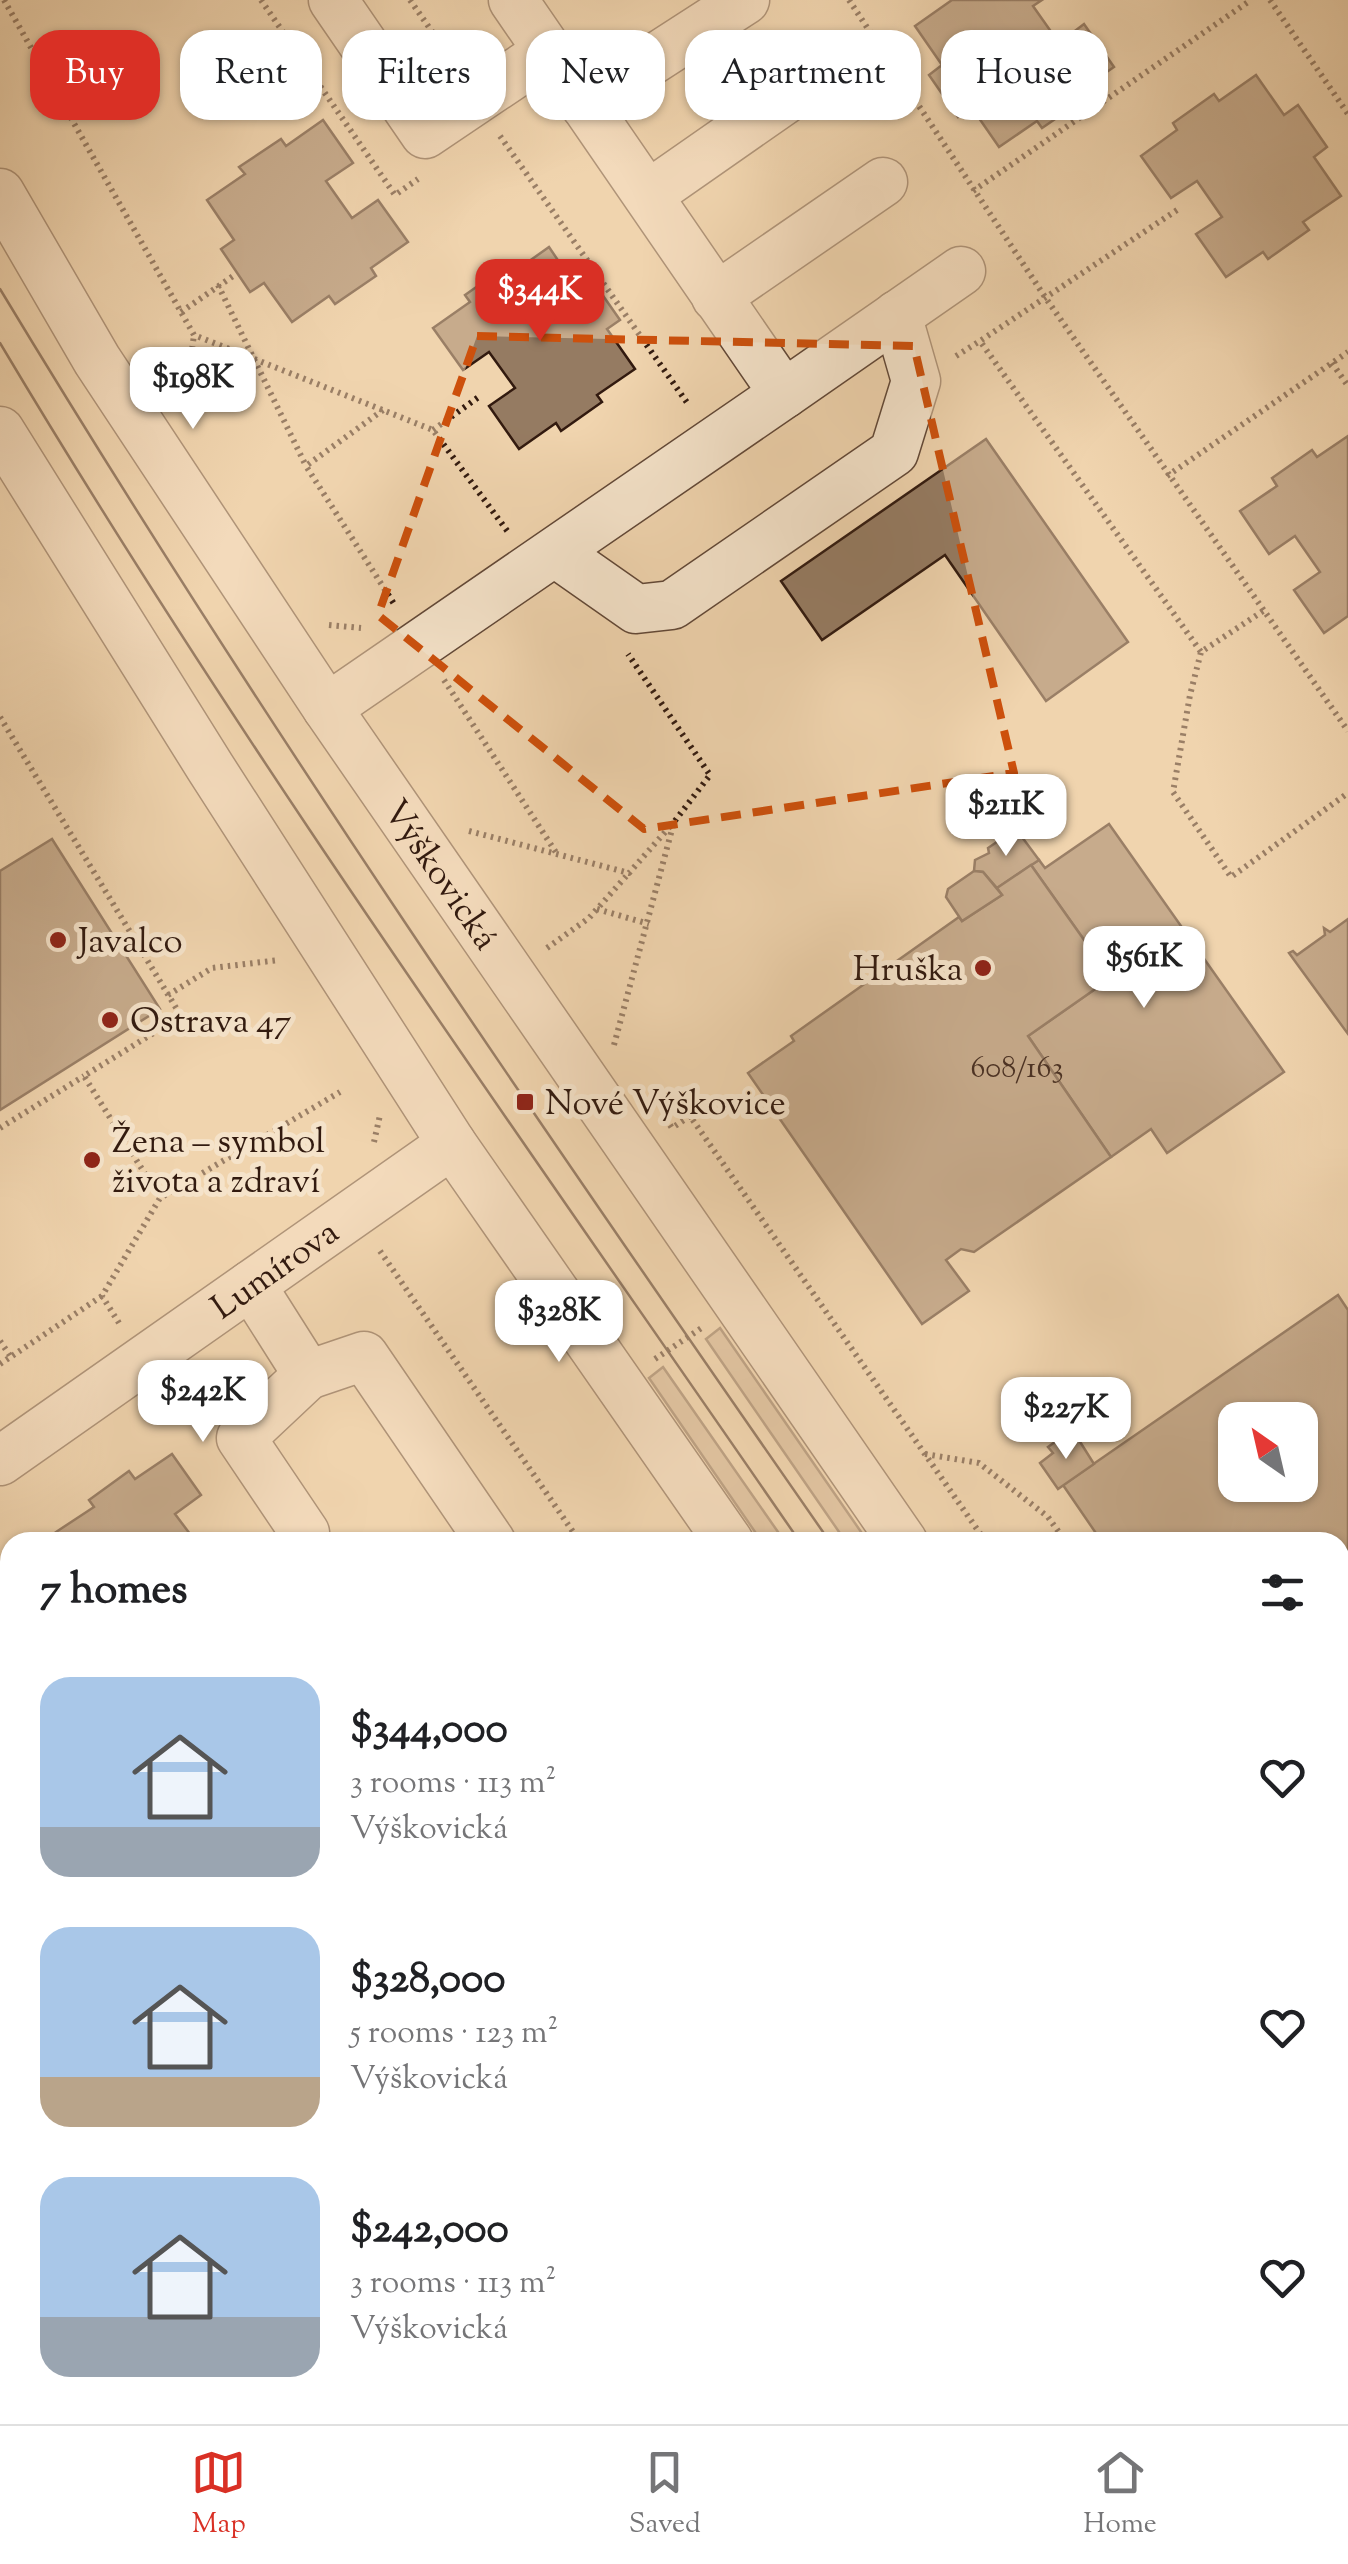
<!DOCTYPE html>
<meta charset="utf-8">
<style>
:root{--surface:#fff;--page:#f6f6f6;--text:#202124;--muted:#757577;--line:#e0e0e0;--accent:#d93025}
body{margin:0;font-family:"Sorts Mill Goudy",serif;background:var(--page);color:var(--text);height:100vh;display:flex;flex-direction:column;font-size:38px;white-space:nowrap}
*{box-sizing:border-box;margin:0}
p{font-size:32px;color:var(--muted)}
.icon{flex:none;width:55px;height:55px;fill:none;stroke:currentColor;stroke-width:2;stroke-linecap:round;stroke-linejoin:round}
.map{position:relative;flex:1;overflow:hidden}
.side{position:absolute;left:0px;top:1532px;width:1350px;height:892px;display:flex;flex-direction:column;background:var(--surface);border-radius:30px 30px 0 0;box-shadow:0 2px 8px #0004}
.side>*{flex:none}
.top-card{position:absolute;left:30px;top:30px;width:1290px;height:90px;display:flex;gap:20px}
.needle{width:65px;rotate:326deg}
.controls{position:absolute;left:1218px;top:1402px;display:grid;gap:20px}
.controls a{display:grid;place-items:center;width:100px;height:100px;border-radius:20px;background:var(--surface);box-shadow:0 2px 8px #0004;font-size:50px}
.price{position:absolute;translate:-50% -85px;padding:0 22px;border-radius:20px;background:#fff;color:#222;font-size:32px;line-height:65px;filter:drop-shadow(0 2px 5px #0008)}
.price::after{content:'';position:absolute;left:50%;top:60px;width:30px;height:22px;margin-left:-15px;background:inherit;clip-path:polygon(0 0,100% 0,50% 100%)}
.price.active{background:var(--accent);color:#fff}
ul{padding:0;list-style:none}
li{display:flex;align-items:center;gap:30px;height:250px;padding:0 40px}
li span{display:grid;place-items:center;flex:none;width:280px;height:200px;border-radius:30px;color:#555}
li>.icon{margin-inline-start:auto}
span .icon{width:120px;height:120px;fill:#fffc;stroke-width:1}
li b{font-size:42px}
h2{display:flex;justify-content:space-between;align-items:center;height:120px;padding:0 40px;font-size:42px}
.chip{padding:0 35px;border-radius:30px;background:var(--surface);box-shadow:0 2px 8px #0004;font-size:35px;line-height:90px}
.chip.active{background:var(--accent);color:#fff}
.menu{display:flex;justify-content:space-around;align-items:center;height:140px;border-top:2px solid var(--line);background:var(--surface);font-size:28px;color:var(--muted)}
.menu a{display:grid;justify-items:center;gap:5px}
.menu .active{color:var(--accent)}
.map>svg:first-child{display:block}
</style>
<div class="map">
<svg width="1348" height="2424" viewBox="0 0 1348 2424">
<rect width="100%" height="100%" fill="#f0d4ae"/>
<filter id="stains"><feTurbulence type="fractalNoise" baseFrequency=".002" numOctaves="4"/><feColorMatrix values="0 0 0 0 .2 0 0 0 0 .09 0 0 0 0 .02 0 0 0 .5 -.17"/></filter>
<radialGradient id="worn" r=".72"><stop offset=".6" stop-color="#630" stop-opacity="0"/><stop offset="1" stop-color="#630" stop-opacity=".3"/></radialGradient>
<g fill="#d0b493" stroke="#816751" stroke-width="2.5">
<polygon points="720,1328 868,1542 846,1542 706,1339"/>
<polygon points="663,1367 785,1542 762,1542 649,1378"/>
</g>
<g fill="#957b62" stroke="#321a0f" stroke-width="2.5" fill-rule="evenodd">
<polygon points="952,0 1042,0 1033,6 1059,43 1084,24 1114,67 1078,92 1083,100 1042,128 1037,121 999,147 972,108 958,117 929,75 942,65 915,26"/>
<polygon points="1256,75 1284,115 1298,105 1327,147 1314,157 1341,196 1303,222 1309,230 1268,259 1263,252 1226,277 1196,234 1222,217 1197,181 1171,198 1141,156 1177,130 1173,123 1214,94 1219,101"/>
<polygon points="323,120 353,163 326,181 352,218 378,200 408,242 371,268 376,276 335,304 329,296 292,322 264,283 250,292 221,249 234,240 207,200 245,174 239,167 281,139 286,146"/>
<polygon points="549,247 576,287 590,277 620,320 607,329 635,369 597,395 602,402 561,431 556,423 519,449 489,406 515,388 489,352 463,370 433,328 470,302 465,295 506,266 511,274"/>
<polygon points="1348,436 1348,616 1324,633 1294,590 1320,572 1295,536 1269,554 1240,511 1277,486 1272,478 1312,450 1317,457"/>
<polygon points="986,439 1128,642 1046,701 945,555 822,640 781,581"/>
<polygon points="1109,824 1284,1072 1167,1153 1151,1129 1111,1157 1028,1036 1111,978 1031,865 1039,860 1045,868"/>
<polygon points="1013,831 1019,833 1039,860 997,888 983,872 974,871 975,860 989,853 988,848"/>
<polygon points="52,839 160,1009 0,1110 0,871"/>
<polygon points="1031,865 1111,978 1028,1036 1111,1157 974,1252 961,1249 946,1260 969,1291 922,1324 748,1073 794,1041 791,1036 959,917 962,921 1002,895 997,888"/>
<polygon points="974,871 983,872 1002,895 962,921 946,897 948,889"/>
<polygon points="1348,919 1348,1034 1289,953 1293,951 1297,955 1325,935 1324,928 1330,932"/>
<path d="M1338,1295L1348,1310V1654L1340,1660V1542H1102L1063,1485ZM1235,1420H1300V1485H1235Z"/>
<polygon points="1077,1437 1094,1464 1058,1489 1040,1463 1053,1453 1048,1447 1059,1439 1064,1447"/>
<polygon points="172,1454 201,1495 175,1514 196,1542 63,1542 56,1532 94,1507 89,1500 129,1471 135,1479"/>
<polygon points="10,1960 10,2037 0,2044 0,1967"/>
<polygon points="10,2276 10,2368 0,2353 0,2341 8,2336 0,2325 0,2282"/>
<polygon points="783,2415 882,2415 888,2424 789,2424"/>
</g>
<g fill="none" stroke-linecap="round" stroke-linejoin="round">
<defs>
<g id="minor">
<polyline points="333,0 425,134 547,52"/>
<polyline points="513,0 784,394 961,271"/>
<polyline points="584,104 745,0"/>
<path id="s1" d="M0,193L97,360L327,708L903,1542"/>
<polyline points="648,195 810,82"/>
<polyline points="716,297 883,182"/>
<polyline points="0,431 210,767 452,1144 729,1542"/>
<polyline points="556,553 636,609 672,605 894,452 916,381 897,315"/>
<polyline points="327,708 784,394"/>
<polyline points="251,1285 308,1375 364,1356 491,1542"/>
<path id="s2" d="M0,1461L452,1144"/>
<polyline points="305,1533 241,1438 308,1375"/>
<polyline points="0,1742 10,1756"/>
<polyline points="1340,2166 1348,2177"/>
<polyline points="513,2415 518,2424"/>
<polyline points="733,2415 739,2424"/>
<polyline points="1330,2415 1336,2424"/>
<polyline points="261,2424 274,2415"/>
</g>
</defs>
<use href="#minor" stroke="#624837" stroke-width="51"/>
<g stroke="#321a0f" stroke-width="6" stroke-dasharray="2.5 5" stroke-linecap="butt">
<polyline points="4,0 194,335 433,430 508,532"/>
<polyline points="261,0 395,195 418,179"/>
<polyline points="410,0 454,63"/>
<polyline points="849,0 1045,297 1348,731"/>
<polyline points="1270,0 1348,114"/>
<polyline points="500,136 688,404"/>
<polyline points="973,191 1251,0"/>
<polyline points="1177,210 980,341 1201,652"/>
<polyline points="218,285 306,466"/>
<polyline points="181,312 236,274"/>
<polyline points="956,356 980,341"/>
<polyline points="1332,363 1348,386"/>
<polyline points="184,408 194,335"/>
<polyline points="383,410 306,466 396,607"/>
<polyline points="433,430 480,396"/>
<polyline points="1167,476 1348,352"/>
<polyline points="1263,611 1201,652 1190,695 1173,792 1231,877 1348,793"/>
<polyline points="329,625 361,628"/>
<polyline points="444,680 557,854"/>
<polyline points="0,717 181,1016 84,1076 160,1198"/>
<polyline points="469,831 629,873 673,823"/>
<polyline points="597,909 649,924"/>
<polyline points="547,948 589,918 629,873"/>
<polyline points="168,995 212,968 279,960"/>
<polyline points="614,1045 674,822 710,775 628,654"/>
<polyline points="670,1125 672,1128 690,1116 986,1542"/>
<polyline points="0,1128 84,1076"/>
<polyline points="374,1142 380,1115"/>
<polyline points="380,1251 580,1542"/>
<polyline points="119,1323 102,1296 160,1198 340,1092"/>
<polyline points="0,1341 11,1357"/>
<polyline points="655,1359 703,1327"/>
<polyline points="0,1364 102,1296"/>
<polyline points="925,1454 979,1463 1048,1517 1066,1542"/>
<polyline points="0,1613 10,1628"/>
<polyline points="1340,1748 1348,1748"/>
<polyline points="1340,1782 1348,1776"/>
<polyline points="0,1852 10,1845"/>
<polyline points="1340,1978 1348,1979"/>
<polyline points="0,2219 10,2215"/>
<polyline points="1340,2303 1348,2298"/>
<polyline points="645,2415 652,2424"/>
<polyline points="1185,2415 1191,2424"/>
<polyline points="0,2417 5,2424"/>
<polyline points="1278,2424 1279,2415"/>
</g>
<use href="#minor" stroke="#f5e3ca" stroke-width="48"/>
<g stroke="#321a0f" stroke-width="2.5">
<path d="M0,289C259,718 544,1131 830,1542"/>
<path d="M0,343C246,756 528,1147 800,1542"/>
<polyline points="1340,2278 1348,2290"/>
<polyline points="1340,2326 1348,2337"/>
</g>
</g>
<path d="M0 0H1348V2424H0ZM477,336L914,346L1014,773L644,829L378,615Z" fill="#f0d4ae" fill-opacity=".55" fill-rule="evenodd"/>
<path fill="none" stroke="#cd500c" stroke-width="8" stroke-dasharray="20 12" stroke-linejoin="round" d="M477,336L914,346L1014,773L644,829L378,615Z"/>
<g fill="#8f2418" stroke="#f5e3ca" stroke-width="4">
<circle cx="58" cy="940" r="10"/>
<circle cx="983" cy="968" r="10"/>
<circle cx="110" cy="1020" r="10"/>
<rect x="515" y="1092" width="20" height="20" rx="5"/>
<circle cx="92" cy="1160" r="10"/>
</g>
<g text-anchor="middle" stroke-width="10" stroke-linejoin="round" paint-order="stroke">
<g font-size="30" fill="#4b3224">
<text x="1017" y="1077">608/163</text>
</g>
<g font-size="35" fill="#321a0f" stroke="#f5e3ca">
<text dy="12" stroke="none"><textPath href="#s1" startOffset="812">Výškovická</textPath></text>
<text dy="12" stroke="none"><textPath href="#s2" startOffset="335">Lumírova</textPath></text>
</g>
<g font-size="35" fill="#321a0f" stroke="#f5e3ca" text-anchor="start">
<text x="78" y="952">Javalco</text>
<text x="963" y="980" text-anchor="end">Hruška</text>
<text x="130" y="1032">Ostrava 47</text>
<text x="545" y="1114">Nové Výškovice</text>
<text x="112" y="1152">Žena – symbol<tspan x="112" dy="40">života a zdraví</tspan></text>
</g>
</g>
<rect width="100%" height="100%" filter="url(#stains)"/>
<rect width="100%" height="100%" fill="url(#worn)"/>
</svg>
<div class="controls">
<a><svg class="needle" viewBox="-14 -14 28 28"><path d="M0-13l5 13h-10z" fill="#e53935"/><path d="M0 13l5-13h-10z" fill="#757577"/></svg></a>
</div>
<b class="price active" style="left:540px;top:344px">$344K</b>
<b class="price" style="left:193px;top:432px">$198K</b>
<b class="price" style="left:1006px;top:859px">$211K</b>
<b class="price" style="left:1144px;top:1011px">$561K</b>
<b class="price" style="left:559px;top:1365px">$328K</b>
<b class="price" style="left:203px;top:1445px">$242K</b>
<b class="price" style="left:1066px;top:1462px">$227K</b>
<div class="top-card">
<a class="chip active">Buy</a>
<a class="chip">Rent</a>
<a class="chip">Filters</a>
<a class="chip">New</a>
<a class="chip">Apartment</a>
<a class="chip">House</a>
</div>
<section class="side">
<h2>7 homes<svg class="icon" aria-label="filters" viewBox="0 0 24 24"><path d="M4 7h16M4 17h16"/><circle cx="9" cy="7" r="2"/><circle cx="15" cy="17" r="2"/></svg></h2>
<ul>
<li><span style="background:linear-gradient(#a9c7e8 75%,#9aa5b1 0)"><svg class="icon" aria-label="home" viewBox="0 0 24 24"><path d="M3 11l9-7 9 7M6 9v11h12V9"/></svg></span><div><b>$344,000</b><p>3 rooms · 113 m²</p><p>Výškovická</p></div><svg class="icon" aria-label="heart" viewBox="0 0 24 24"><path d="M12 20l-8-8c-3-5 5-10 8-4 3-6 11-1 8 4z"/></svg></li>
<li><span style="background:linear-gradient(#a9c7e8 75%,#b9a48a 0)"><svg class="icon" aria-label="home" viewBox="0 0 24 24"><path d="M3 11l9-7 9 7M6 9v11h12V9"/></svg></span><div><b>$328,000</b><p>5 rooms · 123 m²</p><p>Výškovická</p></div><svg class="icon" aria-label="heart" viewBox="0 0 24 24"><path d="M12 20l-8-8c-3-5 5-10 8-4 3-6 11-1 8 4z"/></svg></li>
<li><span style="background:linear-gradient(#a9c7e8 70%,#9aa5b1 0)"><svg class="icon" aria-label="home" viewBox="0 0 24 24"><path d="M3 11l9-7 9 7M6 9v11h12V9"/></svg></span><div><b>$242,000</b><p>3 rooms · 113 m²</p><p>Výškovická</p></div><svg class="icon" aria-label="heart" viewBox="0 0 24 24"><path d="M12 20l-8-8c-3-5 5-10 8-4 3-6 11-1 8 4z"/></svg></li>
</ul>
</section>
</div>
<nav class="menu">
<a class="active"><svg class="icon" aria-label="map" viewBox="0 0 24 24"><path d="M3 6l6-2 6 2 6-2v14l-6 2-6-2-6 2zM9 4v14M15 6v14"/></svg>Map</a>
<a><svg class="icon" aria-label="saved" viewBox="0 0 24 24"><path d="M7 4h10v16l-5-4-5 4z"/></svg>Saved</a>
<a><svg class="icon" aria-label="home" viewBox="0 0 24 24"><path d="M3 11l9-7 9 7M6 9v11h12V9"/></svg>Home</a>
</nav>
